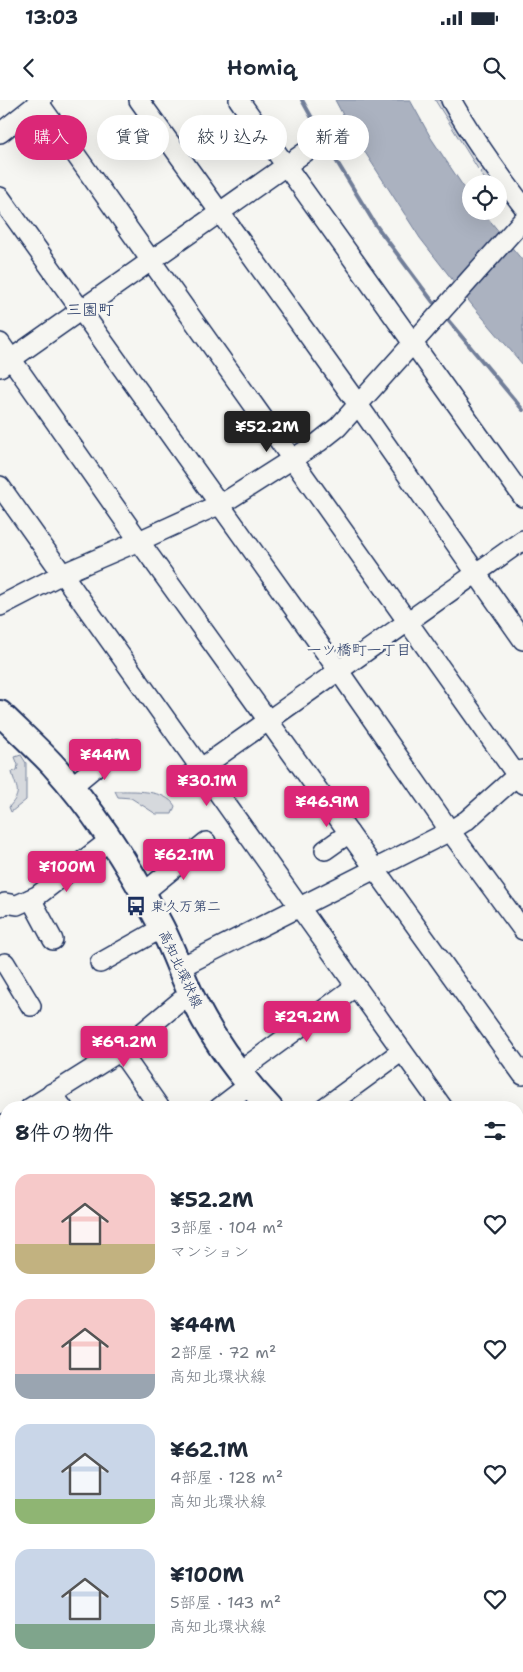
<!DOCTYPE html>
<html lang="ja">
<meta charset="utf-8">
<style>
:root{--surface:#fff;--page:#f2f2f3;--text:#1f2937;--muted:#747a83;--accent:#db2777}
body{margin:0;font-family:"Shantell Sans","Klee One",sans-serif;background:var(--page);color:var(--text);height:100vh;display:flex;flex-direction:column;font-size:19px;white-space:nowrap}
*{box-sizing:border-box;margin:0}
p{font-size:16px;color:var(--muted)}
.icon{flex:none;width:28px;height:28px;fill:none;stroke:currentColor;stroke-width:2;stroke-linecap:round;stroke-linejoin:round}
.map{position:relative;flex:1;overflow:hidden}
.details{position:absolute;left:0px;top:1001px;width:524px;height:571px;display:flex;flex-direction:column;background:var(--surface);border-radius:20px 20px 0 0;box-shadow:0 5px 20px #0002}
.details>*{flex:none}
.top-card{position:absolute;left:15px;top:15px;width:494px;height:45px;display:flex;gap:10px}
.fabs{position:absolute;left:462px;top:75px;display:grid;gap:10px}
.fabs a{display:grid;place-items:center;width:45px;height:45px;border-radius:50%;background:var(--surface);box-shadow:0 5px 20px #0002;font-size:25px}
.price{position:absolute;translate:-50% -42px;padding:0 11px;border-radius:5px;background:var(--accent);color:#fff;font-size:16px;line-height:32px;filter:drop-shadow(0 1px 2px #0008)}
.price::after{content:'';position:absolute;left:50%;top:30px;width:15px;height:11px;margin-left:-8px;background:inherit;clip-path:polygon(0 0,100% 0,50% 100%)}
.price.selected{background:#222;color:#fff}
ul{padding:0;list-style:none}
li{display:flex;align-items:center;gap:15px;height:125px;padding:0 15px}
li span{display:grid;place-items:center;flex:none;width:140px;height:100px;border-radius:15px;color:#555}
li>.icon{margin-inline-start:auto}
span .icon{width:60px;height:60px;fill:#fffc;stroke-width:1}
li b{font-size:21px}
h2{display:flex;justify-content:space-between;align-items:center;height:60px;padding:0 15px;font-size:21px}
.chip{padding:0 18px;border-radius:22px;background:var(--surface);box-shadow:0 5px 20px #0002;font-size:18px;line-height:45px}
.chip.selected{background:var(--accent);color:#fff}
.status{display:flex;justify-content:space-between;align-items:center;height:35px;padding:0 25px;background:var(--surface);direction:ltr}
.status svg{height:14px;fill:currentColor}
header{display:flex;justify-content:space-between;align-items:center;height:65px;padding:0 15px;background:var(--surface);font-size:22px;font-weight:600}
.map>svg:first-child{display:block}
</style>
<div class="status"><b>13:03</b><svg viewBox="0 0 49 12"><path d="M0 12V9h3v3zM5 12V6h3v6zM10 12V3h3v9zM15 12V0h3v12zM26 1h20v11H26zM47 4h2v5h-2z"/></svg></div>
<header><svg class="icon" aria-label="back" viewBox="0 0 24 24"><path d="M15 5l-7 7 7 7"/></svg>Homiq<svg class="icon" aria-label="search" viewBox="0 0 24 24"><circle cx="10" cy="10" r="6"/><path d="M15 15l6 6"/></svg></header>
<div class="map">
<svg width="523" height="1572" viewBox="0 0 523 1572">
<rect width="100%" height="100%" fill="#f6f6f2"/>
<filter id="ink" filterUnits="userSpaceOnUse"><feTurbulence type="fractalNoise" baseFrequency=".02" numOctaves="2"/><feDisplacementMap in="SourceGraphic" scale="10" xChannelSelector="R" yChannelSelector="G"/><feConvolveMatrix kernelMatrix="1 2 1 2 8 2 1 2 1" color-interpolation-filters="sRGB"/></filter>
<g filter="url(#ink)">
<g fill="#d6d9dd" stroke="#78849e">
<polygon points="435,0 446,0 494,84 488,84 480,72 485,68 483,65 478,69"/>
<path d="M21,655L26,663V700L11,712L9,707C23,691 16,690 12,672L17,670L18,665L15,657Z"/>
<path d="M115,691C133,691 165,689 175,706L172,714H156L131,698L118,697Z"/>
<polygon points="518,1223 521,1227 519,1264 523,1273 523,1355 518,1354"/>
<polygon points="6,1431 6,1566 81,1566 89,1572 0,1572 0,1433"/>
<polygon points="518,1541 523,1544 523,1572 161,1572 163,1566 518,1566"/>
</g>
<polygon fill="#abb2c0" stroke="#717e99" points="335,0 410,0 431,38 471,98 471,111 482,111 523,161 523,265 472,205 420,138 352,32"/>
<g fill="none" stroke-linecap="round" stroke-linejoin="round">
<g stroke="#717e99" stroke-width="4">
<polyline points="302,0 322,36"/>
<polyline points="326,44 375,124 433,202"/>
<polyline points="447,219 523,310"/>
</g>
<defs>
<g id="minor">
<polyline points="139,0 352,296 523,540"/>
<polyline points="239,0 523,397"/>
<path d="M451,0C472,37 497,72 523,106"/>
<polyline points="39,3 523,684"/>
<polyline points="0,33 42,0"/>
<polyline points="0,97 338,570 450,731 523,830"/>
<polyline points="0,243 139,441 523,975"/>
<polyline points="0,267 321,41"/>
<polyline points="0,386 300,808 443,1008"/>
<polyline points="0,506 62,474 139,441 209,409 220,405 319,342 338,327 523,120"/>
<polyline points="180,681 200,669 523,440"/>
<polyline points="71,687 117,649"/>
<polyline points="325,750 349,733"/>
<polyline points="142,794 206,742"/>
<polyline points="31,799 53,840"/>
<polyline points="0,807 5,803 17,805 37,796 110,740"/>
<polyline points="5,863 31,906"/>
<polyline points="100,863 162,828"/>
<polyline points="179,868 450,731 467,720 523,670"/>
<polyline points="120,951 160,1008"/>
<polyline points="239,972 356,886"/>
<polyline points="52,993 63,1008"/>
<polyline points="30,1008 119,952 190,893"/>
<polyline points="219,1008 249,985"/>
<polyline points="324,1008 402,951"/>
<polyline points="0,1024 6,1026"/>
<polyline points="518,1062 523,1058"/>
<polyline points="0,1111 6,1107"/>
<polyline points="0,1169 6,1151"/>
<polyline points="0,1428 6,1426"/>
</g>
<g id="major">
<path d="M0,613C17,630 35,646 52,664C95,711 130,767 160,824C174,850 183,880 197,907C216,944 241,977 270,1008"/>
<polyline points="518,1127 523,1129"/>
</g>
</defs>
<use href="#minor" stroke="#1b2f5e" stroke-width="22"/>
<use href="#major" stroke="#1b2f5e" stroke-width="28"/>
<use href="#minor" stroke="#f6f6f2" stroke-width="19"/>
<use href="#major" stroke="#f6f6f2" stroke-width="24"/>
</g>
</g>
<defs>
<symbol id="bus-bare" viewBox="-9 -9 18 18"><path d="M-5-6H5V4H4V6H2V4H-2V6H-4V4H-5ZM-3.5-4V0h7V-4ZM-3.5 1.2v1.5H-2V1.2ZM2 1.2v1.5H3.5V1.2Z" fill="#1b2f5e" stroke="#f6f6f2" stroke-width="2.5" paint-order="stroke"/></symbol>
</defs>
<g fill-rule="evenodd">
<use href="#bus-bare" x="122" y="792" width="28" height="28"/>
</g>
<g text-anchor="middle" stroke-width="5" stroke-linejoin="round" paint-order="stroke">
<g font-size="14" fill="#1b2f5e" stroke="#f6f6f2" text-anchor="start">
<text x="151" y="811">東久万第二</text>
</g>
<g font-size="14" fill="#1b2f5e" stroke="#f6f6f2">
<text transform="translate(181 869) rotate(65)" y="5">高知北環状線</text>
</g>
<g font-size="15" fill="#1b2f5e" stroke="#f6f6f2">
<text x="359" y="555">一ツ橋町一丁目</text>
</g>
<g font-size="16" fill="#1b2f5e" stroke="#f6f6f2">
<text x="90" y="215">三園町</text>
</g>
</g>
</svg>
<div class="fabs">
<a><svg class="icon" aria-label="locate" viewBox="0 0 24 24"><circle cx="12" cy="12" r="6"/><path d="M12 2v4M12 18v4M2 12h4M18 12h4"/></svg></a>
</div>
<b class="price selected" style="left:267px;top:353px">¥52.2M</b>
<b class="price" style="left:105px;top:681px">¥44M</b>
<b class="price" style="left:207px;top:707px">¥30.1M</b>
<b class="price" style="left:327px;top:728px">¥46.9M</b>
<b class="price" style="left:184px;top:781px">¥62.1M</b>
<b class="price" style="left:67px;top:793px">¥100M</b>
<b class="price" style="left:307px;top:943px">¥29.2M</b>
<b class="price" style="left:124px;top:968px">¥69.2M</b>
<div class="top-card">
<a class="chip selected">購入</a>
<a class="chip">賃貸</a>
<a class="chip">絞り込み</a>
<a class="chip">新着</a>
</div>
<section class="details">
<h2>8件の物件<svg class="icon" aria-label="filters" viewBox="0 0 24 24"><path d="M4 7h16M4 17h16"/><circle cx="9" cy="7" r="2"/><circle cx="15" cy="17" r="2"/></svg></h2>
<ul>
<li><span style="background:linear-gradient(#f6c9c9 70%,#c2b280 0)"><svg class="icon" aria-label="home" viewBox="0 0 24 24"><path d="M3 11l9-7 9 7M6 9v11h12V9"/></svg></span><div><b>¥52.2M</b><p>3部屋 · 104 m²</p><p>マンション</p></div><svg class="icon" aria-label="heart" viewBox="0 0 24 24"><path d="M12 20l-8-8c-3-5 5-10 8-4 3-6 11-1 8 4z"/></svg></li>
<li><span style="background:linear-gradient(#f6c9c9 75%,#9aa5b1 0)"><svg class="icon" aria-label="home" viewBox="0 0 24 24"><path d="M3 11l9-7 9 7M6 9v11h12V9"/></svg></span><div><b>¥44M</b><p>2部屋 · 72 m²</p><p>高知北環状線</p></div><svg class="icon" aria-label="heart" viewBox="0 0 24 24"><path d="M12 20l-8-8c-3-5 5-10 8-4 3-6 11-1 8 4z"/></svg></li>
<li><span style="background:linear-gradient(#c9d6e8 75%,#8fb573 0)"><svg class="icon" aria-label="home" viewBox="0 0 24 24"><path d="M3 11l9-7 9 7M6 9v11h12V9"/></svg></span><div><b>¥62.1M</b><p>4部屋 · 128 m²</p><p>高知北環状線</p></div><svg class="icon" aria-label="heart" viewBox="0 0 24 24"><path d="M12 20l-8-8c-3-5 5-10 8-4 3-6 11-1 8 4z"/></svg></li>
<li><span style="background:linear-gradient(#c9d6e8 75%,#7fa58c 0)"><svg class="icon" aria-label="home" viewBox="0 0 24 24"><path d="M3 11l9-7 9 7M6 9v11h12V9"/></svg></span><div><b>¥100M</b><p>5部屋 · 143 m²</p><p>高知北環状線</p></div><svg class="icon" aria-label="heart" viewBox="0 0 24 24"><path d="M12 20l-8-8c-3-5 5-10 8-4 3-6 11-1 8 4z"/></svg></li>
</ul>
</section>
</div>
